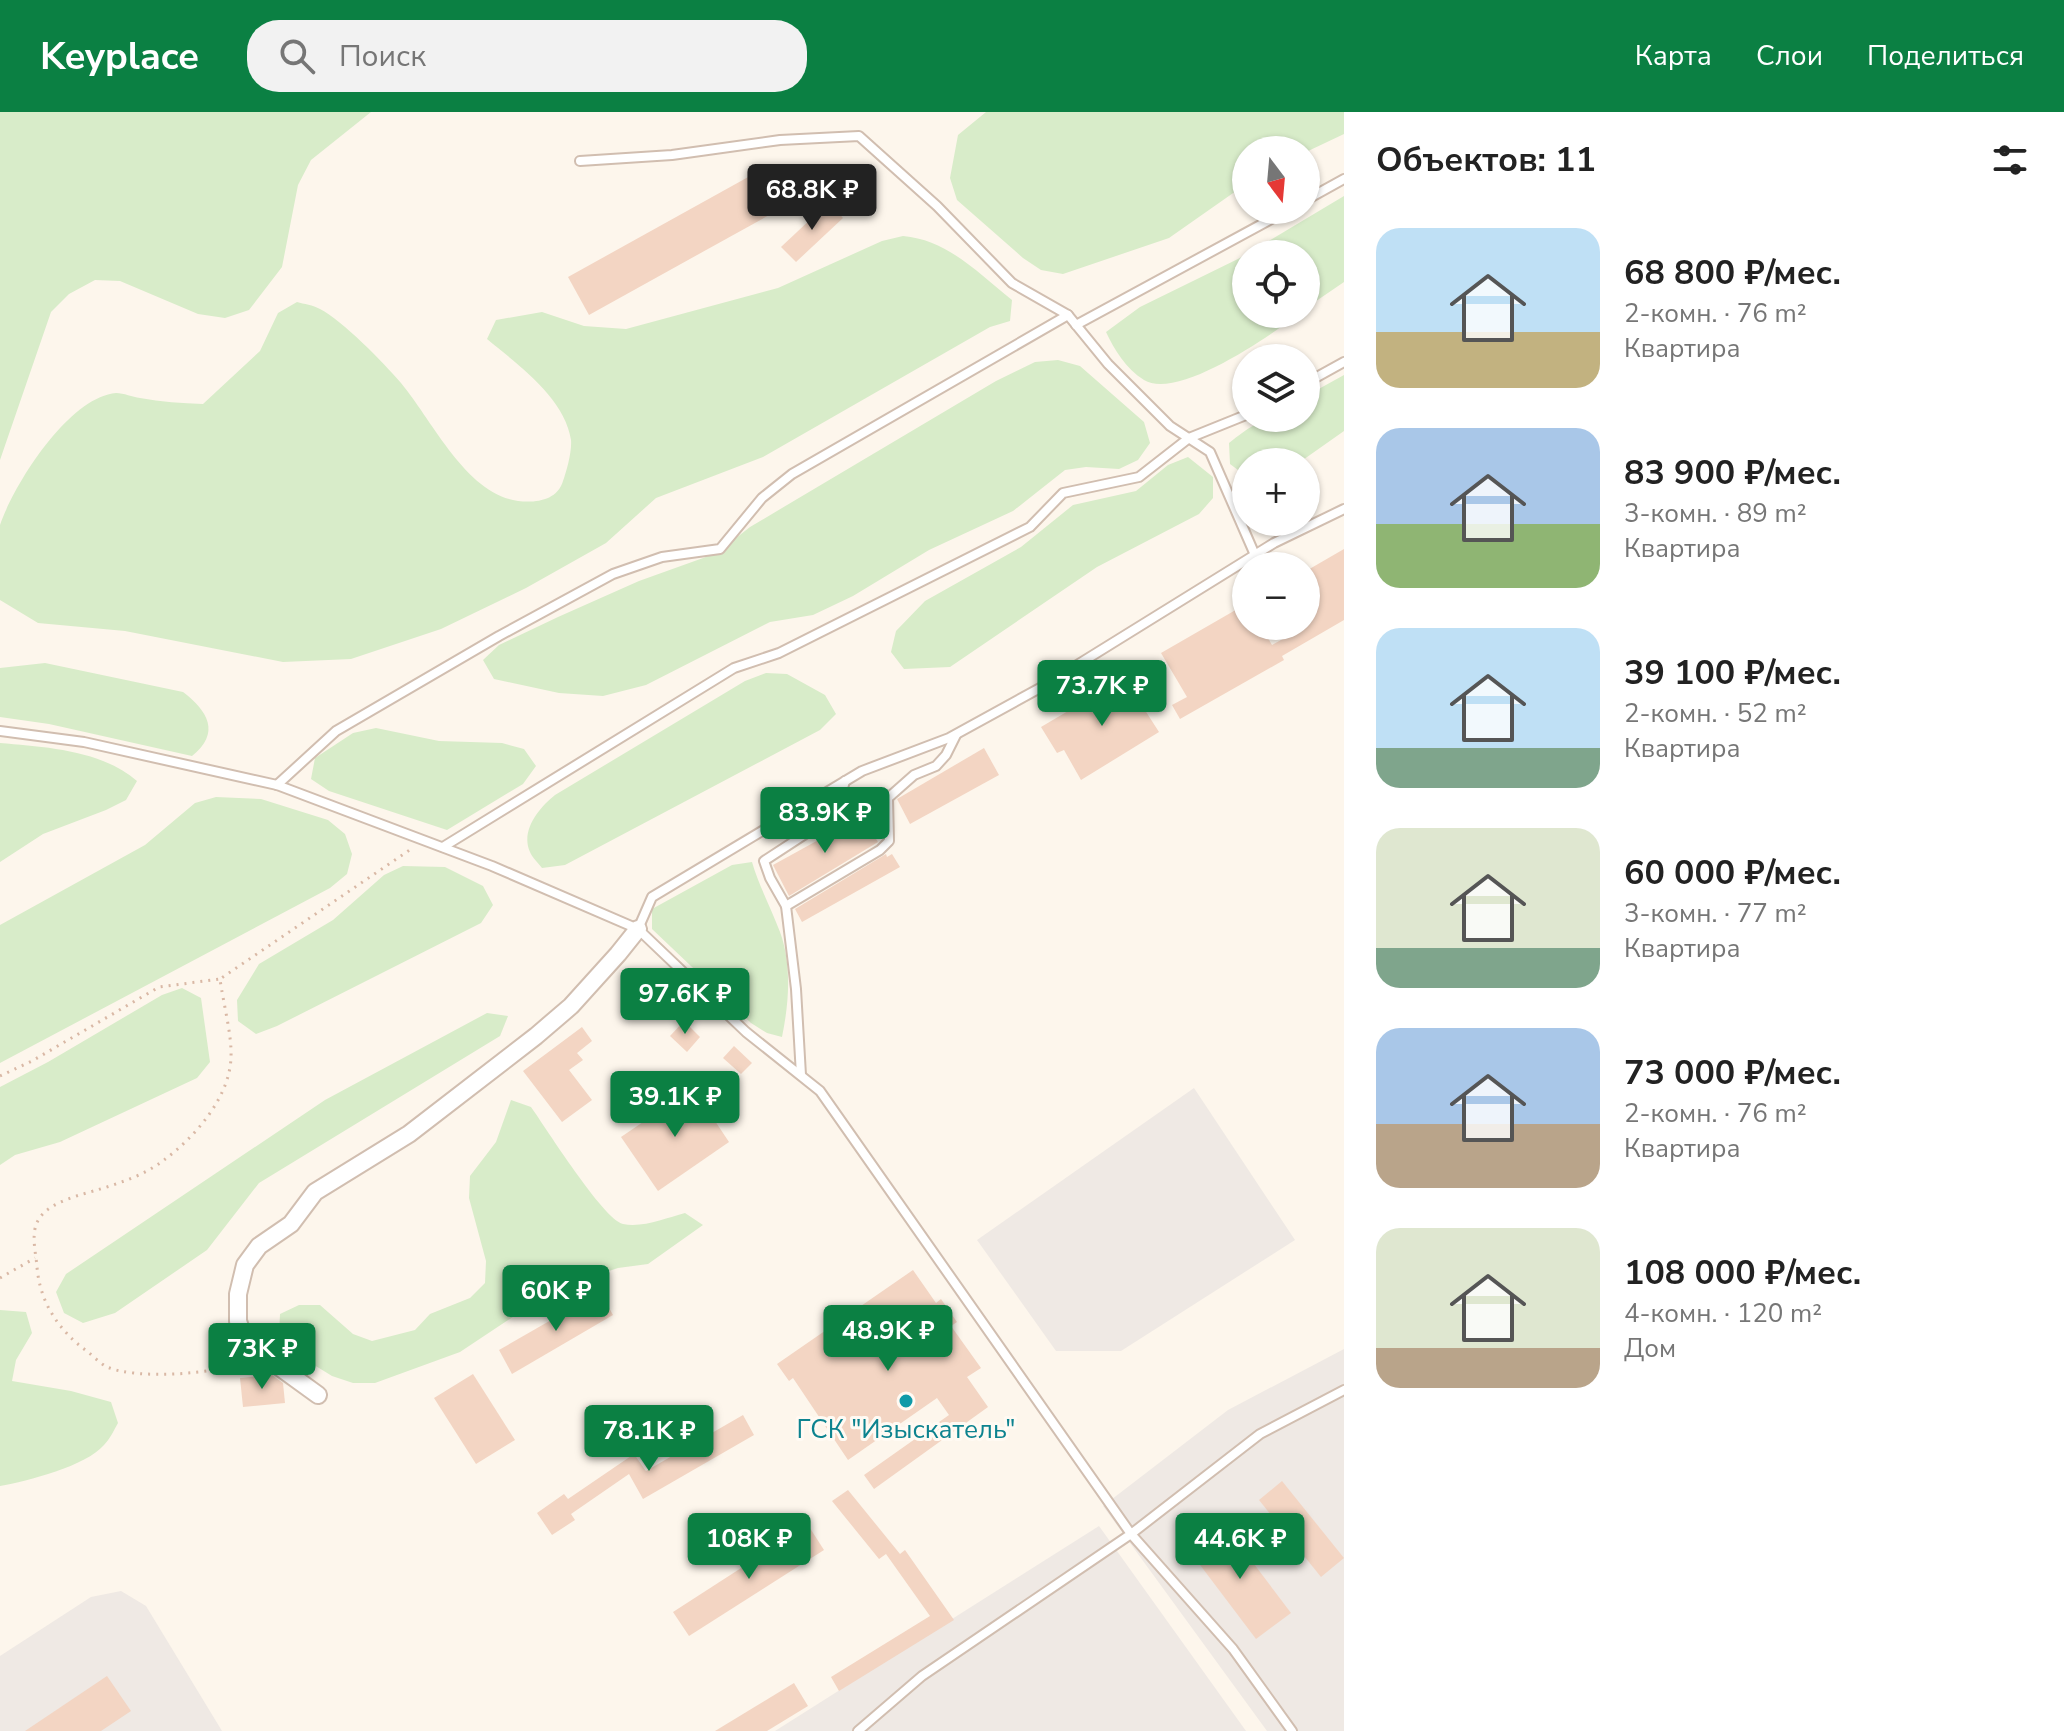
<!DOCTYPE html>
<html lang="ru">
<meta charset="utf-8">
<style>
:root{--surface:#fff;--page:#f2f2f2;--text:#222;--muted:#767676;--accent:#0b8043}
body{margin:0;font-family:"Nunito Sans",sans-serif;background:var(--page);color:var(--text);height:100vh;display:flex;flex-direction:column;font-size:30px;white-space:nowrap}
*{box-sizing:border-box;margin:0}
p{font-size:26px;color:var(--muted)}
.icon{flex:none;width:44px;height:44px;fill:none;stroke:currentColor;stroke-width:2;stroke-linecap:round;stroke-linejoin:round}
.map{position:relative;flex:1;overflow:hidden}
.drawer{display:flex;flex-direction:column;background:var(--surface);width:720px}
.drawer>*{flex:none}
.needle{width:52px;rotate:164deg}
.tools{position:absolute;left:1232px;top:24px;display:grid;gap:16px}
.tools a{display:grid;place-items:center;width:88px;height:88px;border-radius:50%;background:var(--surface);box-shadow:0 2px 6px #0004;font-size:40px}
.price{position:absolute;translate:-50% -68px;padding:0 18px;border-radius:8px;background:var(--accent);color:#fff;font-size:26px;line-height:52px;filter:drop-shadow(0 2px 4px #0008)}
.price::after{content:'';position:absolute;left:50%;top:48px;width:24px;height:18px;margin-left:-12px;background:inherit;clip-path:polygon(0 0,100% 0,50% 100%)}
.price.active{background:#222;color:#fff}
ul{padding:0;list-style:none}
li{display:flex;align-items:center;gap:24px;height:200px;padding:0 32px}
li span{display:grid;place-items:center;flex:none;width:224px;height:160px;border-radius:24px;color:#555}
li>.icon{margin-inline-start:auto}
span .icon{width:96px;height:96px;fill:#fffc;stroke-width:1}
li b{font-size:34px}
h2{display:flex;justify-content:space-between;align-items:center;height:96px;padding:0 32px;font-size:34px}
header{display:flex;align-items:center;gap:48px;box-sizing:border-box;height:112px;padding:0 40px;background:var(--accent);color:#fff}
header strong{font-size:38px}
nav{display:flex;gap:44px;margin-inline-start:auto;font-size:28px}
.search{width:560px;height:72px;background:var(--page);display:flex;align-items:center;gap:20px;box-sizing:border-box;padding:0 28px;border-radius:32px;color:var(--muted);font-size:30px}
main{display:flex;flex:1;min-height:0}
.map>svg:first-child{display:block}
</style>
<header>
<strong>Keyplace</strong>
<div class="search"><svg class="icon" aria-label="search" viewBox="0 0 24 24"><circle cx="10" cy="10" r="6"/><path d="M15 15l6 6"/></svg>Поиск</div>
<nav><a>Карта</a><a>Слои</a><a>Поделиться</a></nav>
</header>
<main>
<div class="map">
<svg width="1344" height="1619" viewBox="0 0 1344 1619">
<rect width="100%" height="100%" fill="#fdf6ec"/>
<g fill="#efe9e4">
<polygon points="1194,976 1295,1128 1121,1239 1056,1239 977,1128"/>
<polygon points="1344,1237 1344,1619 1267,1619 1103,1394 1228,1298"/>
<polygon points="1099,1414 1246,1619 775,1619"/>
<polygon points="121,1479 146,1494 222,1619 0,1619 0,1544 91,1485"/>
</g>
<g fill="#d8ecc9">
<polygon points="0,0 371,0 311,48 298,73 282,155 249,198 225,206 198,202 120,169 95,168 69,182 51,200 0,348"/>
<polygon points="986,0 1344,0 1344,22 1306,40 1306,38 1246,38 1246,72 1169,126 1063,162 1041,158 1023,146 957,88 950,66 958,23"/>
<polygon points="1344,84 1344,170 1306,196 1306,142 1247,142"/>
<path d="M903,124C948,128 978,161 1012,188L1010,209L990,215L763,345L656,386L606,431L526,476L441,517L351,547L283,550L125,519L38,511L0,488V413C14,372 69,285 116,281C124,281 132,285 140,286C161,290 182,291 203,292L260,239L278,201L297,190C304,192 313,193 320,197C343,209 383,250 401,271C432,308 466,382 518,389C535,391 557,389 563,369C567,358 572,339 571,328C565,286 517,252 487,227L496,208L542,200L584,214L626,217L778,176L882,129Z"/>
<path d="M1246,143V202H1299C1271,223 1177,289 1144,268C1126,257 1114,237 1106,220L1140,195Z"/>
<polygon points="1058,248 1080,254 1144,310 1150,331 1138,348 1119,357 1086,355 1065,358 1013,399 929,438 853,484 813,503 770,510 646,573 603,584 559,581 494,567 483,548 499,533 558,505 639,469 717,441 750,415 996,269 1035,250"/>
<path d="M1344,263V319L1300,350H1246V364L1230,352L1229,331C1261,305 1266,306 1306,306V284Z"/>
<polygon points="1188,345 1213,365 1213,386 1199,402 1097,455 950,555 904,557 891,540 896,519 925,489 1021,435 1073,393 1136,379 1168,353"/>
<path d="M45,551L183,580C208,599 221,621 192,644L49,612L0,605V556Z"/>
<path d="M766,561L787,562L825,583L836,602L820,618L565,753L542,756C538,751 532,745 530,740C520,718 540,695 555,683L745,569Z"/>
<polygon points="376,616 439,629 502,631 524,637 536,654 523,672 447,718 329,679 311,667 315,646 353,621"/>
<path d="M0,631C46,635 101,638 137,669L126,688L106,698L43,722L0,750Z"/>
<polygon points="216,685 261,687 328,708 345,722 352,742 347,762 330,776 0,951 0,813 145,733 195,691"/>
<path d="M752,750C759,774 771,796 780,820C792,853 789,891 782,925L767,921L751,911L652,817V797L732,753Z"/>
<polygon points="403,754 445,755 483,774 493,793 481,811 277,914 256,922 238,909 237,888 259,852 333,808 384,763"/>
<polygon points="182,876 201,886 210,950 197,966 60,1030 15,1043 0,1053 0,975 48,950 162,883"/>
<polygon points="487,901 508,904 500,924 259,1071 207,1138 115,1201 83,1211 64,1201 56,1180 66,1162 325,988"/>
<path d="M511,988L531,995C546,1016 603,1107 623,1112C643,1116 666,1106 685,1101L703,1113L648,1152L618,1156L555,1177L460,1240L375,1271H353L332,1264L293,1240L279,1223L280,1202L299,1193H320L353,1222L372,1229L415,1218L430,1202L470,1186L485,1171L486,1149L469,1086L470,1064L496,1030Z"/>
<path d="M0,1198L26,1200L32,1221L16,1248L12,1269L71,1279L111,1290L118,1311C114,1318 110,1327 104,1333C86,1354 28,1369 0,1374Z"/>
</g>
<g fill="#f3d5c3">
<polygon points="759,59 780,97 589,203 568,165"/>
<polygon points="829,90 843,106 796,150 781,135"/>
<polygon points="1344,437 1344,508 1282,544 1284,548 1180,607 1172,593 1187,585 1161,541 1246,492 1246,514 1261,514 1272,533 1306,514 1306,459"/>
<polygon points="1129,563 1145,590 1141,592 1159,620 1081,668 1064,638 1057,641 1041,615"/>
<polygon points="984,636 999,663 910,712 897,687"/>
<polygon points="862,704 878,730 789,784 773,753"/>
<polygon points="886,742 887,745 892,742 900,755 802,810 795,797"/>
<polygon points="684,909 700,925 687,940 670,924"/>
<polygon points="582,915 592,929 577,941 583,948 569,958 592,988 562,1010 523,959"/>
<polygon points="734,934 752,951 741,962 723,946"/>
<polygon points="693,976 729,1030 658,1079 621,1025"/>
<polygon points="913,1158 936,1191 941,1187 957,1210 951,1214 981,1256 967,1265 988,1295 874,1377 864,1363 949,1303 937,1286 848,1348 793,1266 789,1269 777,1252"/>
<polygon points="600,1180 613,1203 512,1262 499,1238"/>
<polygon points="473,1262 515,1328 476,1352 434,1286"/>
<polygon points="272,1263 283,1271 285,1291 243,1295 240,1266"/>
<polygon points="743,1303 754,1323 643,1387 629,1362 571,1402 575,1408 552,1423 537,1401 564,1382 568,1387 634,1342 646,1359"/>
<polygon points="1282,1369 1344,1446 1321,1465 1259,1388"/>
<polygon points="848,1378 900,1442 905,1438 954,1508 839,1579 831,1565 930,1504 886,1442 879,1447 832,1389"/>
<polygon points="1223,1411 1291,1501 1256,1527 1188,1437"/>
<polygon points="808,1413 824,1438 689,1524 673,1500"/>
<polygon points="107,1564 131,1599 101,1619 25,1619"/>
<polygon points="794,1571 808,1594 767,1619 715,1619"/>
</g>
<g fill="none" stroke-linecap="round" stroke-linejoin="round">
<defs>
<g id="service">
<polyline points="580,49 672,43 780,28 859,24 937,94 1012,171 1068,203 1108,252 1170,314 1210,340 1255,443"/>
<polyline points="1306,88 1344,67"/>
<polyline points="1076,213 1288,98"/>
<polyline points="1306,271 1344,250"/>
<polyline points="0,619 84,630 277,673 492,754 638,817 746,920 820,979 1131,1422 922,1564 858,1619"/>
<polyline points="277,673 336,619 499,524 613,462 662,445 720,437 762,386 792,362 1068,203"/>
<polyline points="443,735 734,556 779,541 1030,415 1063,381 1139,365 1189,326 1246,303"/>
<polyline points="786,794 770,766 764,749 836,702 845,669"/>
<polyline points="638,817 652,785 862,659 949,626 1040,576 1274,431 1344,397"/>
<polyline points="801,963 796,877 786,794 880,738 889,729 888,686 914,663 936,654 946,643 956,623"/>
<polyline points="1292,1619 1233,1537 1131,1422 1260,1322 1344,1278"/>
</g>
<polyline id="minor" points="318,1283 245,1230 238,1209 238,1182 245,1153 259,1134 291,1112 315,1080 409,1022 536,924 571,894 618,842 638,817"/>
</defs>
<use href="#service" stroke="#d1beb0" stroke-width="12"/>
<use href="#minor" stroke="#d1beb0" stroke-width="20"/>
<g stroke="#d9b8a5" stroke-width="3" stroke-dasharray="2 6" stroke-linecap="butt">
<polyline points="0,964 32,949 159,875 220,867"/>
<polyline points="0,1166 35,1146"/>
<path d="M245,1250C215,1262 137,1268 107,1255C101,1252 94,1245 88,1240C59,1219 40,1191 37,1155C36,1141 30,1120 39,1107C49,1090 80,1083 97,1078C120,1071 145,1063 164,1048C195,1025 230,985 231,945C232,923 223,890 220,867L414,735"/>
</g>
<use href="#service" stroke="#fff" stroke-width="8"/>
<use href="#minor" stroke="#fff" stroke-width="16"/>
</g>
<circle fill="#0f9aa8" stroke="#fffaf3" stroke-width="3" cx="906" cy="1289" r="8"/>
<g text-anchor="middle" stroke-width="6" stroke-linejoin="round" paint-order="stroke">
<g font-size="26" fill="#0d838f" stroke="#fffaf3">
<text x="906" y="1326">ГСК "Изыскатель"</text>
</g>
</g>
</svg>
<div class="tools">
<a><svg class="needle" viewBox="-14 -14 28 28"><path d="M0-13l5 13h-10z" fill="#e53935"/><path d="M0 13l5-13h-10z" fill="#767676"/></svg></a>
<a><svg class="icon" aria-label="locate" viewBox="0 0 24 24"><circle cx="12" cy="12" r="6"/><path d="M12 2v4M12 18v4M2 12h4M18 12h4"/></svg></a>
<a><svg class="icon" aria-label="layers" viewBox="0 0 24 24"><path d="M12 4l9 5-9 5-9-5zM3 14l9 5 9-5"/></svg></a>
<a>+</a>
<a>−</a>
</div>
<b class="price active" style="left:812px;top:120px">68.8K ₽</b>
<b class="price" style="left:1102px;top:616px">73.7K ₽</b>
<b class="price" style="left:825px;top:743px">83.9K ₽</b>
<b class="price" style="left:685px;top:924px">97.6K ₽</b>
<b class="price" style="left:675px;top:1027px">39.1K ₽</b>
<b class="price" style="left:556px;top:1221px">60K ₽</b>
<b class="price" style="left:888px;top:1261px">48.9K ₽</b>
<b class="price" style="left:262px;top:1279px">73K ₽</b>
<b class="price" style="left:649px;top:1361px">78.1K ₽</b>
<b class="price" style="left:749px;top:1469px">108K ₽</b>
<b class="price" style="left:1240px;top:1469px">44.6K ₽</b>
</div>
<section class="drawer">
<h2>Объектов: 11<svg class="icon" aria-label="filters" viewBox="0 0 24 24"><path d="M4 7h16M4 17h16"/><circle cx="9" cy="7" r="2"/><circle cx="15" cy="17" r="2"/></svg></h2>
<ul>
<li><span style="background:linear-gradient(#bfe0f5 65%,#c2b280 0)"><svg class="icon" aria-label="home" viewBox="0 0 24 24"><path d="M3 11l9-7 9 7M6 9v11h12V9"/></svg></span><div><b>68 800 ₽/мес.</b><p>2-комн. · 76 m²</p><p>Квартира</p></div></li>
<li><span style="background:linear-gradient(#a9c7e8 60%,#8fb573 0)"><svg class="icon" aria-label="home" viewBox="0 0 24 24"><path d="M3 11l9-7 9 7M6 9v11h12V9"/></svg></span><div><b>83 900 ₽/мес.</b><p>3-комн. · 89 m²</p><p>Квартира</p></div></li>
<li><span style="background:linear-gradient(#bfe0f5 75%,#7fa58c 0)"><svg class="icon" aria-label="home" viewBox="0 0 24 24"><path d="M3 11l9-7 9 7M6 9v11h12V9"/></svg></span><div><b>39 100 ₽/мес.</b><p>2-комн. · 52 m²</p><p>Квартира</p></div></li>
<li><span style="background:linear-gradient(#dfe7d0 75%,#7fa58c 0)"><svg class="icon" aria-label="home" viewBox="0 0 24 24"><path d="M3 11l9-7 9 7M6 9v11h12V9"/></svg></span><div><b>60 000 ₽/мес.</b><p>3-комн. · 77 m²</p><p>Квартира</p></div></li>
<li><span style="background:linear-gradient(#a9c7e8 60%,#b9a48a 0)"><svg class="icon" aria-label="home" viewBox="0 0 24 24"><path d="M3 11l9-7 9 7M6 9v11h12V9"/></svg></span><div><b>73 000 ₽/мес.</b><p>2-комн. · 76 m²</p><p>Квартира</p></div></li>
<li><span style="background:linear-gradient(#dfe7d0 75%,#b9a48a 0)"><svg class="icon" aria-label="home" viewBox="0 0 24 24"><path d="M3 11l9-7 9 7M6 9v11h12V9"/></svg></span><div><b>108 000 ₽/мес.</b><p>4-комн. · 120 m²</p><p>Дом</p></div></li>
</ul>
</section>
</main>
